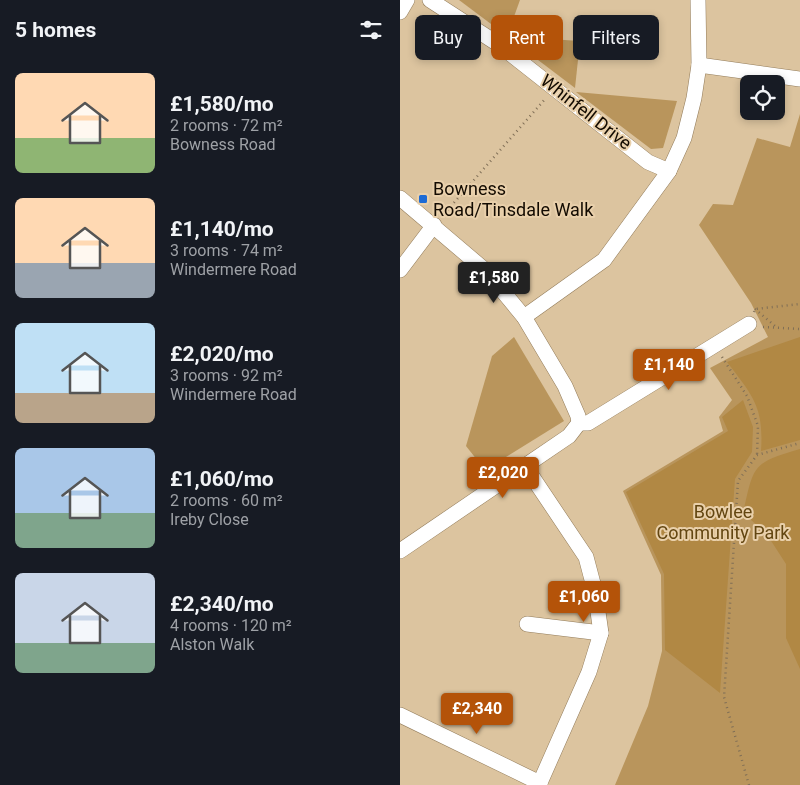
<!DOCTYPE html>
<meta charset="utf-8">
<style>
:root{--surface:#171b24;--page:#242831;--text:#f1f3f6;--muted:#9ea1a6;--accent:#b45309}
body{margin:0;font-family:Roboto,sans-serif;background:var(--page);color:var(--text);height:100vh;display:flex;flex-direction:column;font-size:19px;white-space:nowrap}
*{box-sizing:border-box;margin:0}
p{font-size:16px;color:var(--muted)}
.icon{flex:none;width:28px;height:28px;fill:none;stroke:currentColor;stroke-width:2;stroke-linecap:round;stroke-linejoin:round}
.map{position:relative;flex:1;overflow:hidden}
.sheet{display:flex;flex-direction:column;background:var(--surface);width:400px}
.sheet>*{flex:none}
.hud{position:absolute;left:15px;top:15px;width:310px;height:45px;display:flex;gap:10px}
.controls{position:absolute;left:340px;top:75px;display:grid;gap:10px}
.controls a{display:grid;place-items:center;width:45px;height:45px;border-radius:8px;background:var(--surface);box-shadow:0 2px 8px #0003;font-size:25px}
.price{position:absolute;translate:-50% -42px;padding:0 11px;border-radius:5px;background:var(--accent);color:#fff;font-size:16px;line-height:32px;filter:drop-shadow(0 1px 2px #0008)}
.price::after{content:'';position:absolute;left:50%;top:30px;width:15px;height:11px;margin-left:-8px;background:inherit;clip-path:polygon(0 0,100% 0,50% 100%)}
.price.active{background:#222;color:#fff}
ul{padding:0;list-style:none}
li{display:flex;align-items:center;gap:15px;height:125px;padding:0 15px}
li span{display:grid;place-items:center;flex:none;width:140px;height:100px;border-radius:8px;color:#555}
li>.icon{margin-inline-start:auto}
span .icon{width:60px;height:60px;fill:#fffc;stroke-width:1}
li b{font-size:21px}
h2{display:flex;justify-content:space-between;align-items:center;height:60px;padding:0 15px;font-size:21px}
.pill{padding:0 18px;border-radius:8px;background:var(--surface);box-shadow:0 2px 8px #0003;font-size:18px;line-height:45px}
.pill.active{background:var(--accent);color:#fff}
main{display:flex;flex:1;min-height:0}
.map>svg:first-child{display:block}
</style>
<main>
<section class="sheet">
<h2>5 homes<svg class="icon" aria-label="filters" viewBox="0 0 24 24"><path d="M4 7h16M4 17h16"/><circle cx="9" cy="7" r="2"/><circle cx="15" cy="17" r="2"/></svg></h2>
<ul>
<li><span style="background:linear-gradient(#ffd9b3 65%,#8fb573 0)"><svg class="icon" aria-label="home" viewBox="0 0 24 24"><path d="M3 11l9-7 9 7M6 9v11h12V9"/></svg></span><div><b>£1,580/mo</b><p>2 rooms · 72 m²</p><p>Bowness Road</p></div></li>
<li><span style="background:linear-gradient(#ffd9b3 65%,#9aa5b1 0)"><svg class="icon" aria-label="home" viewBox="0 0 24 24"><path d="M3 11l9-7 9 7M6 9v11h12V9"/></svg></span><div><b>£1,140/mo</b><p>3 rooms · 74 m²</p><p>Windermere Road</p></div></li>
<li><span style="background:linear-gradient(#bfe0f5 70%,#b9a48a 0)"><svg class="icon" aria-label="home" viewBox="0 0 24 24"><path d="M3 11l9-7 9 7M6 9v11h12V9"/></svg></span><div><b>£2,020/mo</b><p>3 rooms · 92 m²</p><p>Windermere Road</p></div></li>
<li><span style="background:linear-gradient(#a9c7e8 65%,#7fa58c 0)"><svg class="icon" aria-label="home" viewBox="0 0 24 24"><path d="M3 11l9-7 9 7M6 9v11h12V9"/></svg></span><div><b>£1,060/mo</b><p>2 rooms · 60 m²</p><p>Ireby Close</p></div></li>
<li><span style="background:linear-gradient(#c9d6e8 70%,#7fa58c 0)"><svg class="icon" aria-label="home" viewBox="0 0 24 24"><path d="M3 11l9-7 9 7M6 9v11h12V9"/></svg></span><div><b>£2,340/mo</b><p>4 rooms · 120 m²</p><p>Alston Walk</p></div></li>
</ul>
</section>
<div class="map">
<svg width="400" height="785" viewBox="0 0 400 785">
<rect width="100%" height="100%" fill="#dcc49f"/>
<g fill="#b9955c">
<polygon points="59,0 120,0 107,36"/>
<polygon points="118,37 180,41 175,88 113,41"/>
<polygon points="176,92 277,101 263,148 251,149"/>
<polygon points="400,114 400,785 215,785 248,706 262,651 261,575 223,491 323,431 319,417 332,400 310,368 368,337 351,303 299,225 313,204 333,205 357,138 390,147"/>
<polygon points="114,337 164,421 85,470 66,446 92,356"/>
</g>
<g fill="#b18844">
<path d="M400,337V440L361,451C364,407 353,396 327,362Z"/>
<polygon points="343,400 353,427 352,452 335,479 320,693 265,650 264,574 226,492 328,431 322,417"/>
<path d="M400,449V669L386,638V564L366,533L343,513C354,466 351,463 400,449Z"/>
</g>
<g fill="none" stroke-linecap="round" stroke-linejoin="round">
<defs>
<g id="street">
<polyline points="30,0 98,44 248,162 269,171"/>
<polyline points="0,12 7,0"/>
<polyline points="299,65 400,79"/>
<polyline points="0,198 86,271 124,317 165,386 178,416 179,423"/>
<polyline points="0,270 34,225"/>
<polyline points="124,317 204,260 269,171 284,138 294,98 299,65 298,0"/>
<polyline points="179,423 188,423 349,324"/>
<polyline points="125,466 186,557 195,591 201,633 189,672 139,785"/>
<polyline points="0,551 169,436 179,423"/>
<polyline points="127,624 201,633"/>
<polyline points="0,715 140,783"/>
</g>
</defs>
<use href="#street" stroke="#937c5a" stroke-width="16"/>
<g stroke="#7f6e56" stroke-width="2.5" stroke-dasharray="1 4" stroke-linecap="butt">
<polyline points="44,214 146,98"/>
<polyline points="355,309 375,326"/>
<polyline points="354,312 355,309 400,304"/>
<polyline points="363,327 400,329"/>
<polyline points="322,357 347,396 358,426 357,455"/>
<polyline points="349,785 324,697 338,481 357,455 400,443"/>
</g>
<use href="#street" stroke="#fff" stroke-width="15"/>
</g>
<rect fill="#1d6bd5" stroke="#e9d0ab" stroke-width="2" x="18" y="194" width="10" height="10" rx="2.5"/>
<g text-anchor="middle" stroke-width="4" stroke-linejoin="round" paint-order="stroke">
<g font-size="18" fill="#130b01" stroke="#e9d0ab">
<text transform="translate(186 112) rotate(38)" y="6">Whinfell Drive</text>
</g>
<g font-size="18" fill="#130b01" stroke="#e9d0ab" text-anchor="start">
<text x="33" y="195">Bowness<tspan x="33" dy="21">Road/Tinsdale Walk</tspan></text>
</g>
<g font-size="18" fill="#634611" stroke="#e9d0ab">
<text x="323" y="518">Bowlee<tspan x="323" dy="21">Community Park</tspan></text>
</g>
</g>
</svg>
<div class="controls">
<a><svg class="icon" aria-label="locate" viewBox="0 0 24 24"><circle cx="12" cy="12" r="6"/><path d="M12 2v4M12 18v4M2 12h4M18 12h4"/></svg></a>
</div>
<b class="price active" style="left:94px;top:304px">£1,580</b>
<b class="price" style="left:269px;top:391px">£1,140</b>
<b class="price" style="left:103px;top:499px">£2,020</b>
<b class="price" style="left:184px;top:623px">£1,060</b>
<b class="price" style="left:77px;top:735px">£2,340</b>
<div class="hud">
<a class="pill">Buy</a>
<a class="pill active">Rent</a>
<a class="pill">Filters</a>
</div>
</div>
</main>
